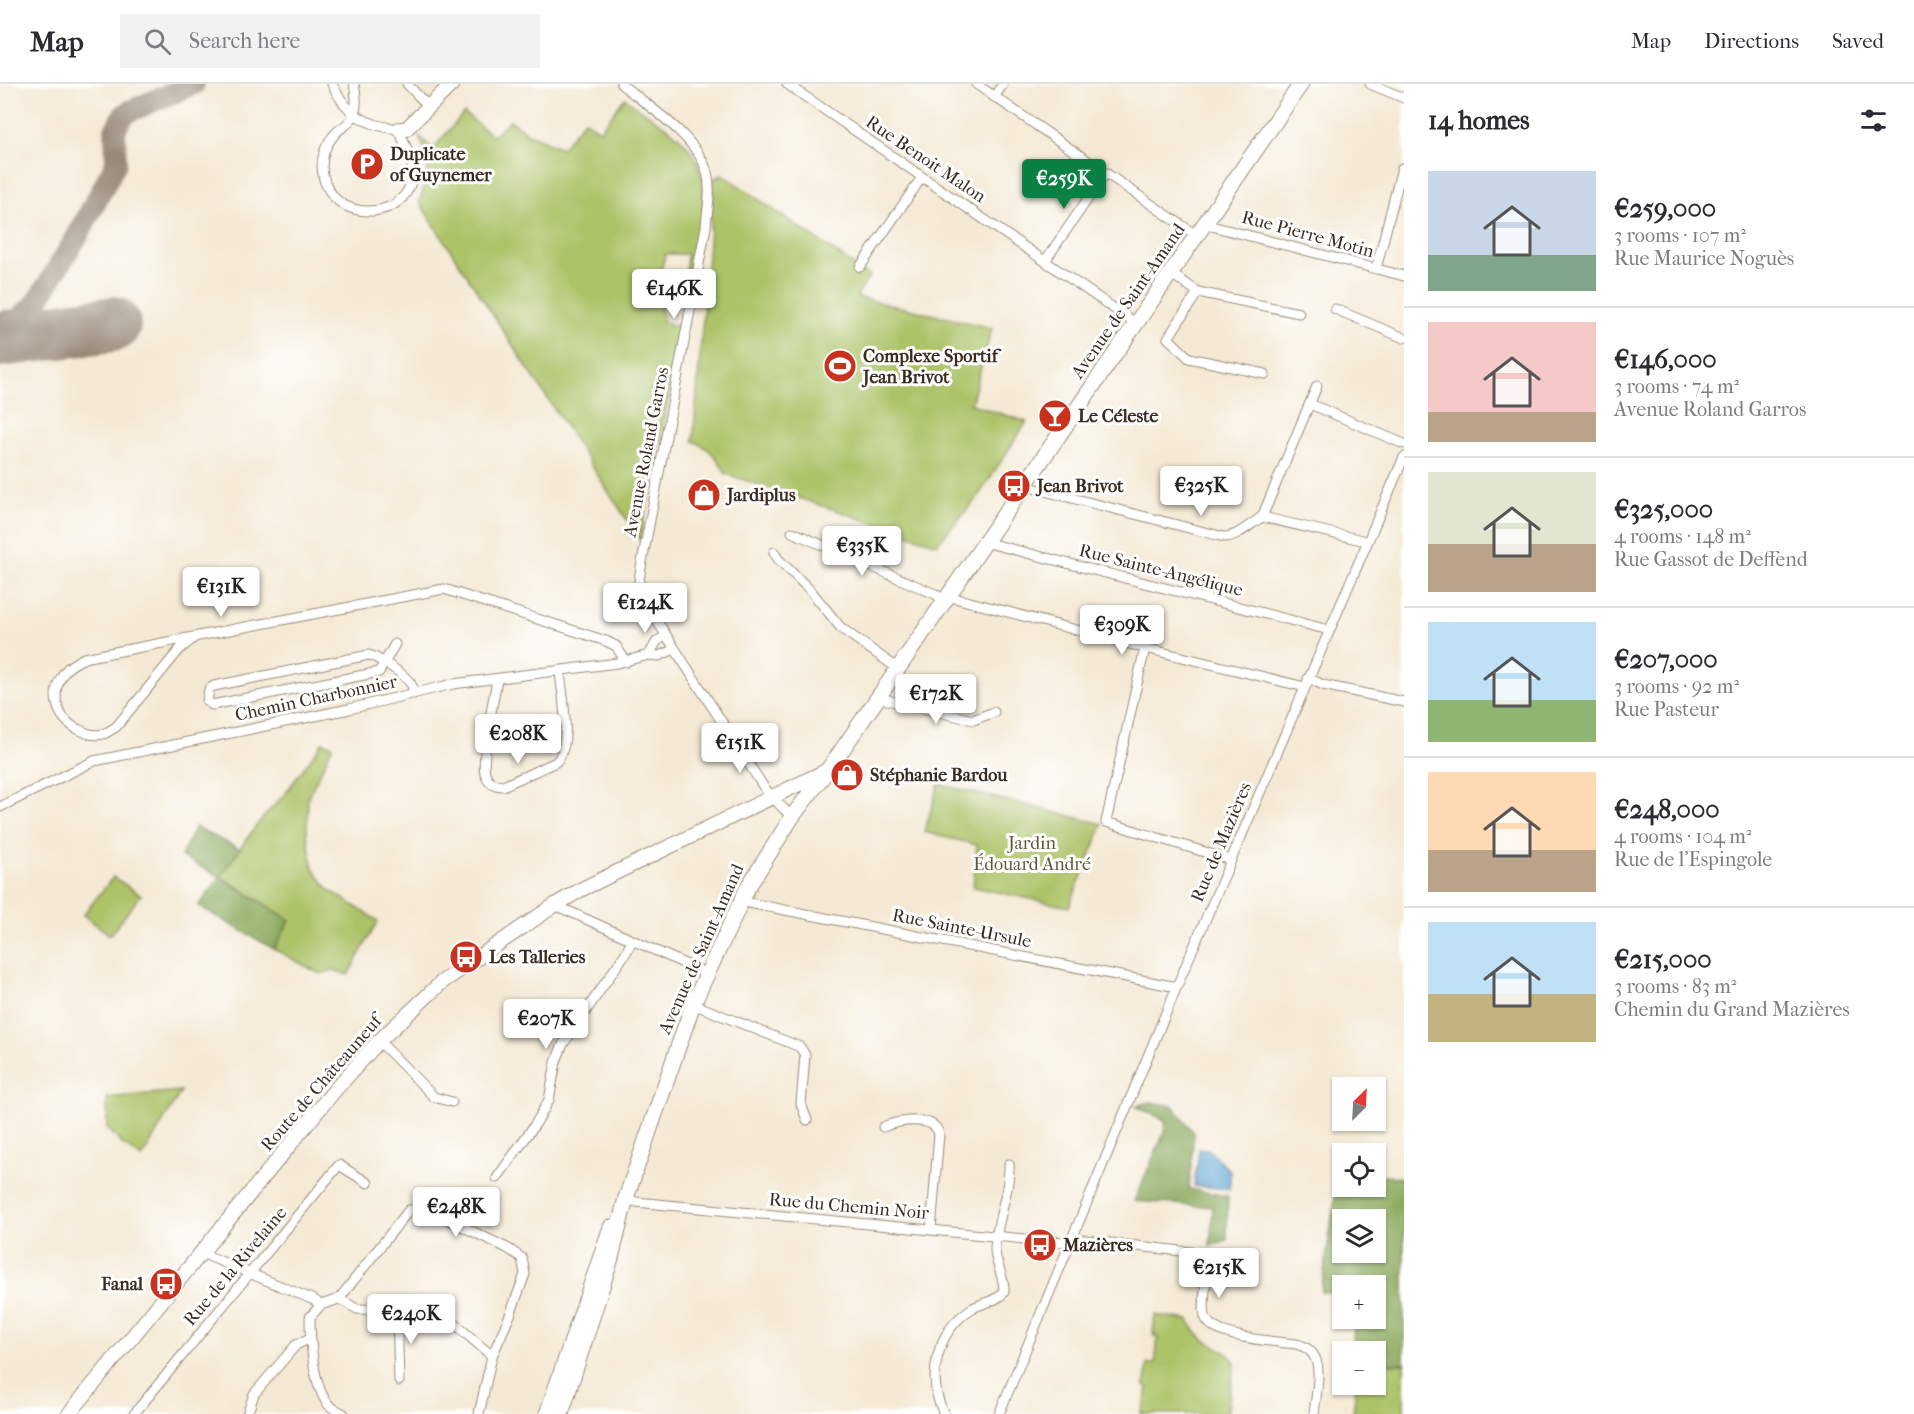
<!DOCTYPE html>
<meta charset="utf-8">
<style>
:root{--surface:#fff;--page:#f2f2f3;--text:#2b2b33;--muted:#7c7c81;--line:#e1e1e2;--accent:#0b8043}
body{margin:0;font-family:"IM FELL French Canon",serif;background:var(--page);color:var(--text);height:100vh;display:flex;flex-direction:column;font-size:22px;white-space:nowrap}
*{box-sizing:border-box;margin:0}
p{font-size:20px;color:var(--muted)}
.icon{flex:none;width:33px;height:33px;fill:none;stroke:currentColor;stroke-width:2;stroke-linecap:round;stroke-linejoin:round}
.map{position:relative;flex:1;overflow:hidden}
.details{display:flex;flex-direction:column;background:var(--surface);width:510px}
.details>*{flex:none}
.needle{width:39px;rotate:24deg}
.controls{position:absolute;left:1332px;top:993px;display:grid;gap:12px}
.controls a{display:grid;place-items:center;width:54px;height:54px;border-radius:0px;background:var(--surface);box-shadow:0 2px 4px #0004;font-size:30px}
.price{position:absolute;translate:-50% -51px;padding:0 14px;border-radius:6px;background:#fff;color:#222;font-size:20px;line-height:39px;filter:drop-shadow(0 2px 3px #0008)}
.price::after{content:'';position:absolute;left:50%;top:36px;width:18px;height:14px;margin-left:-9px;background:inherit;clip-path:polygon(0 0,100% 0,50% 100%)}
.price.current{background:var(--accent);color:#fff}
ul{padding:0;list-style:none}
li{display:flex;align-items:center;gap:18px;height:150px;padding:0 24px}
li+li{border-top:2px solid var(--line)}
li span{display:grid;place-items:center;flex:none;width:168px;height:120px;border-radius:0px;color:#555}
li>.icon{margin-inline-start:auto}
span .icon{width:72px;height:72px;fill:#fffc;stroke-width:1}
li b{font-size:26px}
h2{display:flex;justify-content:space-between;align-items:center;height:72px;padding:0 24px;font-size:26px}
header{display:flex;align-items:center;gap:36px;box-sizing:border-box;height:84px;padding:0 30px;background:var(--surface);border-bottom:2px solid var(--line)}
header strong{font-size:28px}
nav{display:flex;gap:33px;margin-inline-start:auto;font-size:21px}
.search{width:420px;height:54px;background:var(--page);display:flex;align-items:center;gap:15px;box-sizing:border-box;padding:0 21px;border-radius:0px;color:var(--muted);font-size:22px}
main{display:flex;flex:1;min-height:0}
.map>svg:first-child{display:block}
</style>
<header>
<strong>Map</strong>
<div class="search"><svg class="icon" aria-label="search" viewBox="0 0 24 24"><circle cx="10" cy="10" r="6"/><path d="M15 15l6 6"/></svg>Search here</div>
<nav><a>Map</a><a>Directions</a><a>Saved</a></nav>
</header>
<main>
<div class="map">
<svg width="1404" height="1330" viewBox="0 0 1404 1330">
<rect width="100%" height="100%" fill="#fff"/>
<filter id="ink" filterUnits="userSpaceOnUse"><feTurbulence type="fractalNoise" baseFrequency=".0167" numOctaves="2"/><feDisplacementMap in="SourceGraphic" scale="12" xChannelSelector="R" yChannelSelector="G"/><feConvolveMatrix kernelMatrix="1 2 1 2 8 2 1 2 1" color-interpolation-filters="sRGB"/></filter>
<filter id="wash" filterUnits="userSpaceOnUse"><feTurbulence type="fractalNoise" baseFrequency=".008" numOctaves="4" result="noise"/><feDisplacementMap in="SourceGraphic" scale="24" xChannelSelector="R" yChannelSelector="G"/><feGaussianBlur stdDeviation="1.35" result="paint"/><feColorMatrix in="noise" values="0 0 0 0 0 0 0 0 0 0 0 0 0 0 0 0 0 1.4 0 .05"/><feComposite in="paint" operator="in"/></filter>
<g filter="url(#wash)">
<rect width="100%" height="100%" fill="#f4e9d4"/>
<g fill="#acc368" stroke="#747643" stroke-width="1.5">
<path d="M625,14C644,29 664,39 681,55C721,94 699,153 690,200L685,199L687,170H666C656,199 656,209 664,238L682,244L640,456L419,118C429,88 433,81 418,51L433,65L464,29L493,52L510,36L528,50L562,64L584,36L600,46Z"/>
<path d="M722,90L870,192L856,213L992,244L971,320L1027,338L977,414L937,460L726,390C718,374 710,364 693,357L714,95Z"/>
<polygon points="323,658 333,662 308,713 307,751 313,784 328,805 378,837 348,891 333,886 320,890 274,865 290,836 220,792 259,738 284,711"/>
<polygon points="939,700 1103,740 1069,823 973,803 977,761 924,748"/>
<polygon points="113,793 141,811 110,851 83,831"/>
<polygon points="181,1007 142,1074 122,1060 107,1044 107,1014"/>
<path d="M1155,1231L1189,1236C1200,1264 1222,1258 1235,1278L1227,1330H1141L1145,1320L1148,1303L1144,1302L1148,1280H1155L1158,1253L1154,1252L1155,1249L1153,1248Z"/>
<polygon points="1376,1279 1404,1280 1404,1330 1353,1330 1356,1301 1376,1300"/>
</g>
<g fill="#89a95c" stroke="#626a3d" stroke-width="1.5" fill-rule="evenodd">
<polygon points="195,743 240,765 220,793 290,836 274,865 198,822 220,793 181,772"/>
<polygon points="1151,1018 1173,1022 1194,1049 1189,1105 1228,1112 1227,1156 1210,1162 1213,1123 1134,1117 1164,1049 1165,1036 1135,1022"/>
<path d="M1339,1086L1342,1087V1102H1376V1091L1404,1094V1280L1376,1279V1268L1353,1267L1354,1235L1376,1234V1202H1342V1211L1321,1208ZM1342,1136H1376V1168H1342Z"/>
</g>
<polygon fill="#5ca2d2" stroke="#4c6678" stroke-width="1.5" points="1199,1065 1208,1065 1230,1087 1230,1105 1194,1102"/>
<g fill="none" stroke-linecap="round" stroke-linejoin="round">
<polyline stroke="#988a79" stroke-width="22" points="0,248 9,244 36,219 78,151 116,79 115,46 123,32 130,27 194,0"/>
<polyline stroke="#988a79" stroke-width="56" points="0,255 113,240"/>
</g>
</g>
<g filter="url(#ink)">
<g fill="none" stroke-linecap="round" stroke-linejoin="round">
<defs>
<g id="street">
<path d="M332,0C346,30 366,42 399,45C405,63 416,78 411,98C403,130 356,136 335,114C318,96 318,69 334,51C340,43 349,42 353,32C358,21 356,11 354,0"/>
<polyline points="407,0 429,23"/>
<path d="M621,0C648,22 697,53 707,88C712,106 707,126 706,143L642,478L639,496L641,512L763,702L771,712L792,733"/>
<polyline points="787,0 1135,239"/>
<polyline points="976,0 1196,151"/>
<polyline points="1370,0 1404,14"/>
<polyline points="994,13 1003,0"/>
<polyline points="1204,140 1404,192"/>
<polyline points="1045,177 1105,90"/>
<polyline points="860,183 922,93"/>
<polyline points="1376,185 1402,84"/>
<polyline points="1170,189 1198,208 1299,229"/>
<polyline points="1198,208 1168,254 1189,274 1265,290"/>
<polyline points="1335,225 1404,254"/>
<polyline points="1310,320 1404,360"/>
<path d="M1025,402L1224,453C1238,453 1250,440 1262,433L1366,457"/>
<polyline points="1262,433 1317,302"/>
<polyline points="792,448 935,510 944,516"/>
<polyline points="984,458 1329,546"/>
<polyline points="774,468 778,475 811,507 841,544 897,584"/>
<polyline points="947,512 1145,564 1305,603"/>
<path d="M195,553L180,565L116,643C112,645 107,649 103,650C95,652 87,650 80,646C54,635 48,605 68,584C72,580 79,577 84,574L444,505L606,557L616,562L626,578"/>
<path d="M395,560L379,588L212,621L207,617L209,605L214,602L369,571C379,574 406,591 411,600C413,603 413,606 414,610"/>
<polyline points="1145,564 1106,738 1231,776"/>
<polyline points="649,571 657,557 666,552"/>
<polyline points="1308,594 1323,601 1404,618"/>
<path d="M497,595C494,614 481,675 485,689C488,698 494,702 503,702L556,678C573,660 562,612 560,588"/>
<polyline points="880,611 887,616 973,636 994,628"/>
<polyline points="0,723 94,677 349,625 453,600 617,579 649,571 659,572 675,565"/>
<polyline points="741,816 749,819 1177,903"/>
<polyline points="555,821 707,890"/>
<polyline points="693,920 800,963 805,971 801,1020 807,1036"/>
<polyline points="379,957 434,1013 452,1018"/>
<path d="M883,1043C897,1037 934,1030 939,1050L931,1146"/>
<polyline points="497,1094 536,1039 549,1016 556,978 562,962 627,867 632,856"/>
<path d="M626,1114L636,1118L1035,1156L1064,1158L1084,1156L1199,1169L1207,1179L1208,1185C1206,1199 1202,1218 1205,1232C1211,1255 1275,1257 1296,1260C1329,1267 1316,1305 1314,1330"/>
<polyline points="201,1169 314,1216 321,1221 339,1215 357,1225 429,1227 455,1240 492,1272"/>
<polyline points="339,1215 409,1126 426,1125 507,1164 522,1174 525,1190 510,1231 492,1272 479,1330"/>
<path d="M321,1221L310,1233C310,1256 313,1302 328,1320C332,1325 339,1327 344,1330"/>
<polyline points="397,1227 399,1297"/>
<polyline points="248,1328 254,1310 296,1261 310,1254"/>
<polyline points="134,1330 339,1081 368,1099"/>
<path d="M944,1330C926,1293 936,1248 971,1225C982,1218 997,1218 1004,1208C1005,1192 994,1179 995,1163C997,1135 1010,1108 1009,1080"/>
<polyline points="999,1330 1180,895 1404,373"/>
</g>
<g id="secondary">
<polyline points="399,45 406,45 452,0"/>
<polyline points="69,1330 334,1007 379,957 442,898 555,821 582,805 826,687"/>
</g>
<g id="primary">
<polyline points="547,1330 611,1143"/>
<polyline points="561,1330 611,1174 626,1114 693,920 748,803 792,733 835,676 1301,0"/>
</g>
</defs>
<use href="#street" stroke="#988a79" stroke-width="11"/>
<use href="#secondary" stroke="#988a79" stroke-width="16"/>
<use href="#primary" stroke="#988a79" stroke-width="17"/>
<use href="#street" stroke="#fff" stroke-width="9"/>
<use href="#secondary" stroke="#fff" stroke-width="14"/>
<use href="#primary" stroke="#fff" stroke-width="15"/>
</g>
</g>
<defs>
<symbol id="parking-disc" viewBox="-11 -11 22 22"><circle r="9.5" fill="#c8321e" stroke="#fff"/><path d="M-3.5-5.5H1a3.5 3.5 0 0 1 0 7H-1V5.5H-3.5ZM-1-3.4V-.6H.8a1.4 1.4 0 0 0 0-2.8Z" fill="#fff"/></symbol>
<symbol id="stadium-disc" viewBox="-11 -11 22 22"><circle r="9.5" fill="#c8321e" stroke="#fff"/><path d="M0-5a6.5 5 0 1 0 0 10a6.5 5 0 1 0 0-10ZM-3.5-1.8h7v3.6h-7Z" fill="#fff"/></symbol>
<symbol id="bar-disc" viewBox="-11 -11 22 22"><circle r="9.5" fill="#c8321e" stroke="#fff"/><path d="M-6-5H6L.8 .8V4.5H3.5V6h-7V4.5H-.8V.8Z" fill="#fff"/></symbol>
<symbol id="bus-disc" viewBox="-11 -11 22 22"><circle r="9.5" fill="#c8321e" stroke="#fff"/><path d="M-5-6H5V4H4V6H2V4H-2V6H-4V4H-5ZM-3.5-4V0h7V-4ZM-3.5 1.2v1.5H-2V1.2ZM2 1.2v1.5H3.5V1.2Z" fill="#fff"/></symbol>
<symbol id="shop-disc" viewBox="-11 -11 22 22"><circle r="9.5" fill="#c8321e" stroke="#fff"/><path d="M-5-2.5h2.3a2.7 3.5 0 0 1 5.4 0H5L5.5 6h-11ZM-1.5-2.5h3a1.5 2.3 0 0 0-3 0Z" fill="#fff"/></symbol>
</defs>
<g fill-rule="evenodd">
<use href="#parking-disc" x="348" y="61" width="38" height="38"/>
<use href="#stadium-disc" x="821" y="263" width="38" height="38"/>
<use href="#bar-disc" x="1036" y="313" width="38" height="38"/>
<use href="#bus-disc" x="995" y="383" width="38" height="38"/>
<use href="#shop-disc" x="685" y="392" width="38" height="38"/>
<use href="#shop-disc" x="828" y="672" width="38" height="38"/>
<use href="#bus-disc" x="447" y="854" width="38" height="38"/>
<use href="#bus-disc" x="1021" y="1142" width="38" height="38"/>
<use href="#bus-disc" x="147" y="1181" width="38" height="38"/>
</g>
<g text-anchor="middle" stroke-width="6" stroke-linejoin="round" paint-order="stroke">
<g font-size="18" font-weight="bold" fill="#3b2a1e" stroke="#fff" text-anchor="start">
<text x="390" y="76">Duplicate<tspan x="390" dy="21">of Guynemer</tspan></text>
<text x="863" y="278">Complexe Sportif<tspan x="863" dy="21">Jean Brivot</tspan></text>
<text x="1078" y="338">Le Céleste</text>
<text x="1037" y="408">Jean Brivot</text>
<text x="727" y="417">Jardiplus</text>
<text x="870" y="697">Stéphanie Bardou</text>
<text x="489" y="879">Les Talleries</text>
<text x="1063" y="1167">Mazières</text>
<text x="143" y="1206" text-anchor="end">Fanal</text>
</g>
<g font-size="18" fill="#3b2a1e" stroke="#fff">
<text transform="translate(926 75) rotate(34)" y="6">Rue Benoit Malon</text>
<text transform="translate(1308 150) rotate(15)" y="6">Rue Pierre Motin</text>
<text transform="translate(1128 217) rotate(-55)" y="6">Avenue de Saint-Amand</text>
<text transform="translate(646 368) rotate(-79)" y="6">Avenue Roland Garros</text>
<text transform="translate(1161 486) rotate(14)" y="6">Rue Sainte-Angélique</text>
<text transform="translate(316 614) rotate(-12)" y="6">Chemin Charbonnier</text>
<text transform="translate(1221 758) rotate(-67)" y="6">Rue de Mazières</text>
<text transform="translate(962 844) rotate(11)" y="6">Rue Sainte-Ursule</text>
<text transform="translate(701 865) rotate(-66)" y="6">Avenue de Saint-Amand</text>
<text transform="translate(321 999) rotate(-49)" y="6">Route de Châteauneuf</text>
<text transform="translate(849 1122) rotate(5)" y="6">Rue du Chemin Noir</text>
<text transform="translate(235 1182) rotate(-50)" y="6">Rue de la Rivelaine</text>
</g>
<g font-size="18" fill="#5d5834" stroke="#fff">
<text x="1032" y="765">Jardin<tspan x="1032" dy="21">Édouard André</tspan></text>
</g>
</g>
</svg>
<div class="controls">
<a><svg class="needle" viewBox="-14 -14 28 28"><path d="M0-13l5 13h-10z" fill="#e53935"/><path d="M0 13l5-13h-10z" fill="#7c7c81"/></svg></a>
<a><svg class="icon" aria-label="locate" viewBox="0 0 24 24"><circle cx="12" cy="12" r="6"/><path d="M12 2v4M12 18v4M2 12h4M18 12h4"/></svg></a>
<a><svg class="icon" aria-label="layers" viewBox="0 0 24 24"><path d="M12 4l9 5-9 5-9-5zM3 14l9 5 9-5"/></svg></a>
<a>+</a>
<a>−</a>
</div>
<b class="price current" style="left:1064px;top:126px">€259K</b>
<b class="price" style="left:674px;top:236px">€146K</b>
<b class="price" style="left:1201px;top:433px">€325K</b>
<b class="price" style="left:862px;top:493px">€335K</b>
<b class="price" style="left:221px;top:534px">€131K</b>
<b class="price" style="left:645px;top:550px">€124K</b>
<b class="price" style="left:1122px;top:572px">€309K</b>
<b class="price" style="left:936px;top:641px">€172K</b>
<b class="price" style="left:518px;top:681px">€208K</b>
<b class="price" style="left:740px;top:690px">€151K</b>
<b class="price" style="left:546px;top:966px">€207K</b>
<b class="price" style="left:456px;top:1154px">€248K</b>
<b class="price" style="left:1219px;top:1215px">€215K</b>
<b class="price" style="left:411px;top:1261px">€240K</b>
</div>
<section class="details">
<h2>14 homes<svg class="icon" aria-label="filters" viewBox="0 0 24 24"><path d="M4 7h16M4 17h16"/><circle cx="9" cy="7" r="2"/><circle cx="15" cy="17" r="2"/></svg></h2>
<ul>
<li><span style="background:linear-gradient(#c9d6e8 70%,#7fa58c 0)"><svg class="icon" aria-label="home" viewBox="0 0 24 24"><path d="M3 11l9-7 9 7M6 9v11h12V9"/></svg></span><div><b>€259,000</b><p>3 rooms · 107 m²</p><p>Rue Maurice Noguès</p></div></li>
<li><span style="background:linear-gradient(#f6c9c9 75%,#b9a48a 0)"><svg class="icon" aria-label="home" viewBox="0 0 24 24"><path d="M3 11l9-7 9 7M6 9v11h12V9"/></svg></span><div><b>€146,000</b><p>3 rooms · 74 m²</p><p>Avenue Roland Garros</p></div></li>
<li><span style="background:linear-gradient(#dfe7d0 60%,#b9a48a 0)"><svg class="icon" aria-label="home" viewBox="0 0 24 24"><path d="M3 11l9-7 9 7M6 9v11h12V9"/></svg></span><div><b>€325,000</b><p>4 rooms · 148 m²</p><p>Rue Gassot de Deffend</p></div></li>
<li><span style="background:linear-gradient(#bfe0f5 65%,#8fb573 0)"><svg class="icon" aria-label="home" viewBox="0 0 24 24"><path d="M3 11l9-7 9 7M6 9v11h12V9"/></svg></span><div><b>€207,000</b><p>3 rooms · 92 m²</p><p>Rue Pasteur</p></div></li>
<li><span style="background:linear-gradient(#ffd9b3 65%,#b9a48a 0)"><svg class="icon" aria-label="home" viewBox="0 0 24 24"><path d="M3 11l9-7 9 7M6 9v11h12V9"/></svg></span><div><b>€248,000</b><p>4 rooms · 104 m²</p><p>Rue de l'Espingole</p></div></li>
<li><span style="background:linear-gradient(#bfe0f5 60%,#c2b280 0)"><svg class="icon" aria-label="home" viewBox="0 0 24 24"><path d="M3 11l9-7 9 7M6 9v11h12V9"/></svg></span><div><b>€215,000</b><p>3 rooms · 83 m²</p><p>Chemin du Grand Mazières</p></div></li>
</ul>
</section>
</main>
